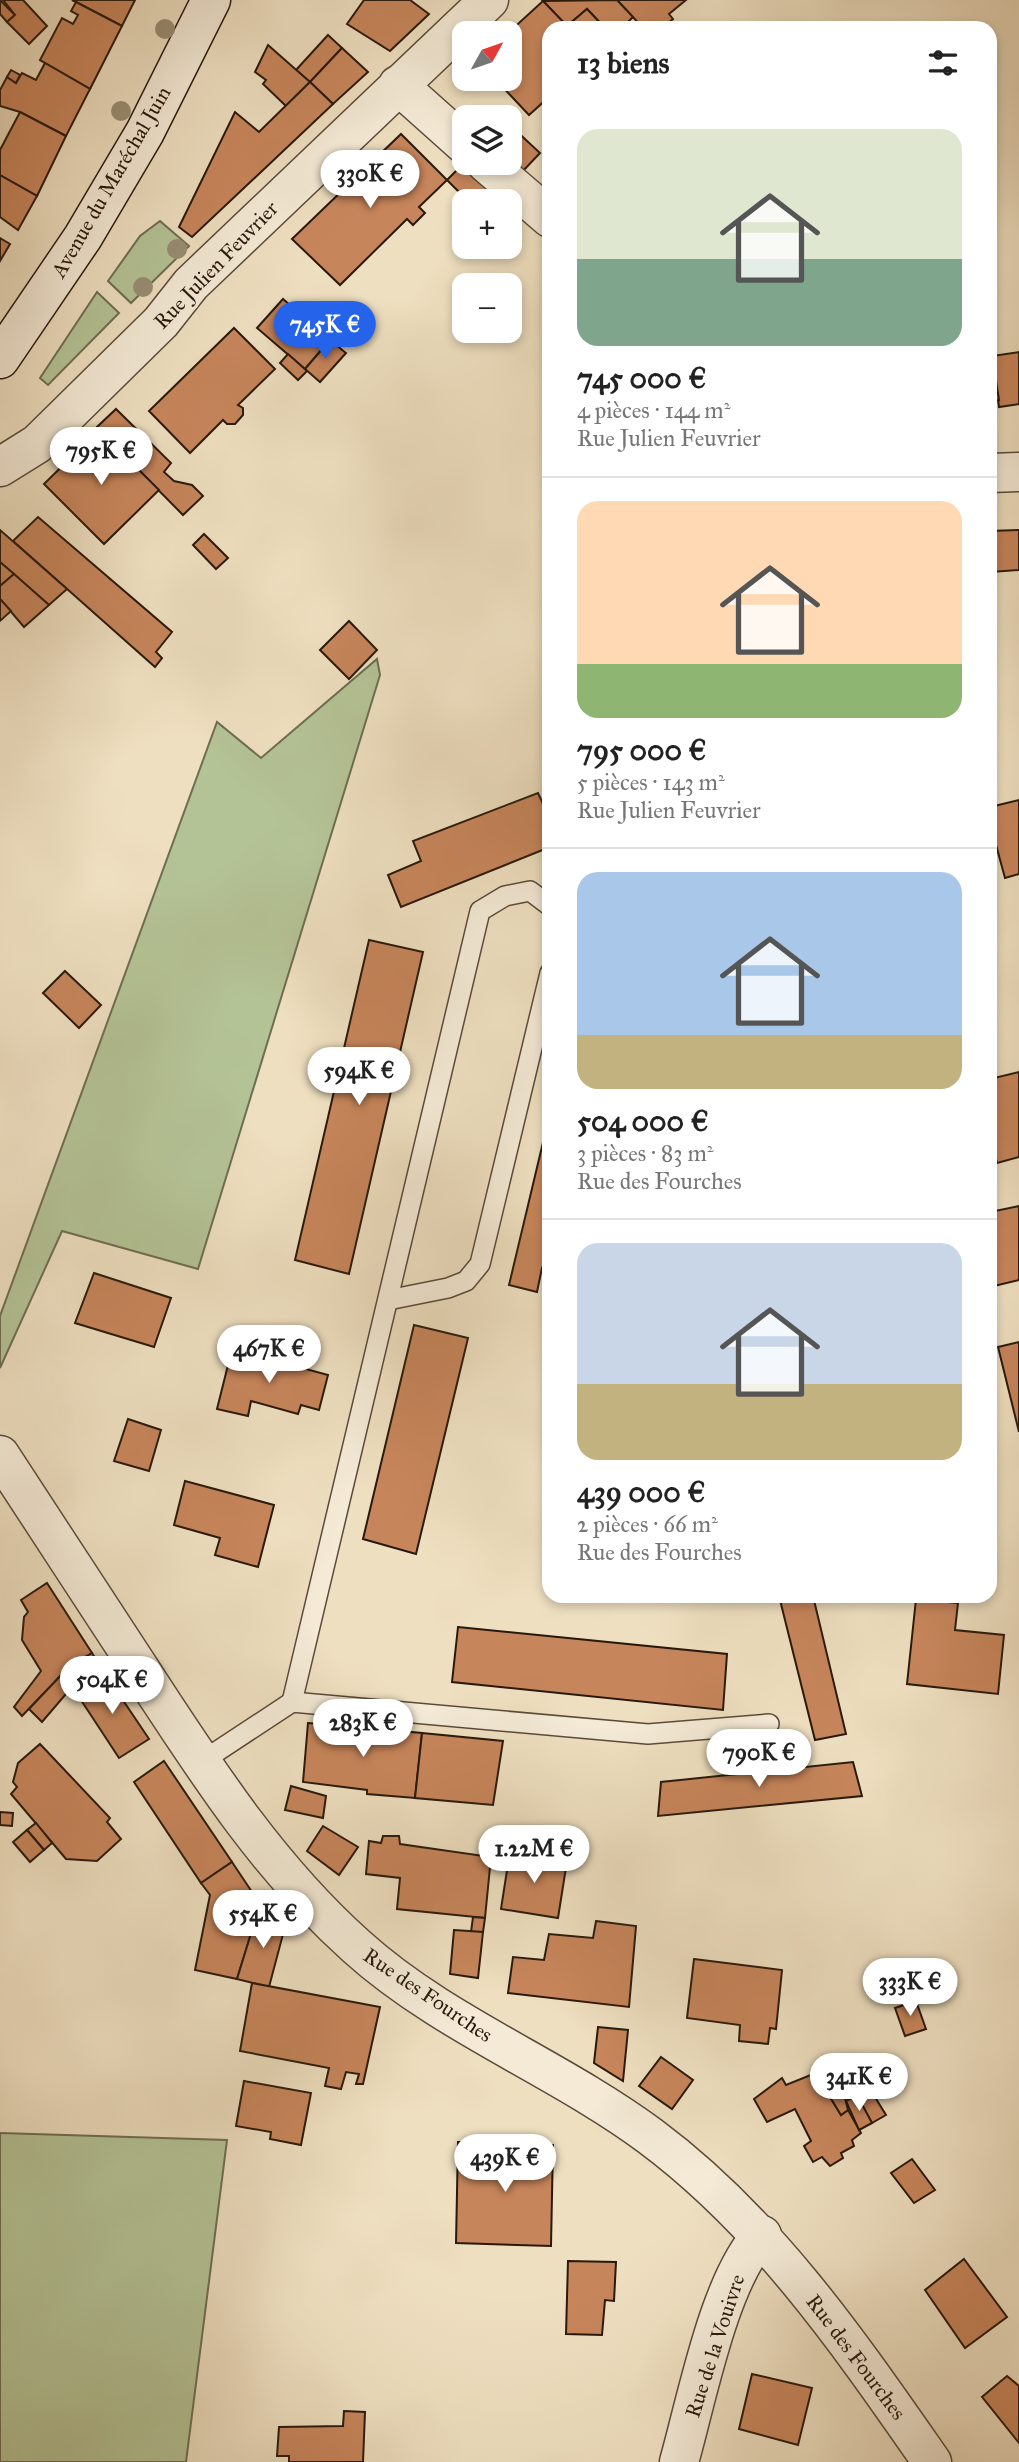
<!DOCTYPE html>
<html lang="fr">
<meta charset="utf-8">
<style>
:root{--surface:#fff;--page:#f6f6f6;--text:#222;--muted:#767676;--line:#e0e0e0;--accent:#2563eb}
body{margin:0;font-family:"IM FELL Great Primer",serif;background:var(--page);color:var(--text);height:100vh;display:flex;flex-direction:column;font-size:26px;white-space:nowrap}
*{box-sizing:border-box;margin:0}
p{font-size:23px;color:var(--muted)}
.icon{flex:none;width:38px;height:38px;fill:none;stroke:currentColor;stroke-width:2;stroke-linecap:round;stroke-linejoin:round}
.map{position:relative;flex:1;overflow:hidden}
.drawer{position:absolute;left:542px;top:21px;width:455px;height:1582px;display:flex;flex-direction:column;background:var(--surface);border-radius:21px;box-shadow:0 4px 10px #0003}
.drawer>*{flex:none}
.needle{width:46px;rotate:50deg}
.fabs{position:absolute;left:452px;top:21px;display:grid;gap:14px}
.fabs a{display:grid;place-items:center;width:70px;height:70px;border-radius:14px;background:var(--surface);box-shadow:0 4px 10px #0003;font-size:35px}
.price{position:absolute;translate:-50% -60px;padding:0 16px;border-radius:24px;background:#fff;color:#222;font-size:23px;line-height:46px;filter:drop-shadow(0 2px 4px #0008)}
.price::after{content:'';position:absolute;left:50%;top:42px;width:21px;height:16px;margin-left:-10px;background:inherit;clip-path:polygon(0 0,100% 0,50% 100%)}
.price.on{background:var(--accent);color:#fff}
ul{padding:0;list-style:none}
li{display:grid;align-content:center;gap:14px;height:371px;padding:0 35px}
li+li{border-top:2px solid var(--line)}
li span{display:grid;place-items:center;height:217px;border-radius:21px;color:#555}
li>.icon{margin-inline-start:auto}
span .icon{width:126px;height:126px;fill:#fffc;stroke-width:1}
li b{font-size:30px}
h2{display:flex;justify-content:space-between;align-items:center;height:84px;padding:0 35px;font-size:30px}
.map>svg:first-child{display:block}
</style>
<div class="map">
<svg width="1019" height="2462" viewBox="0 0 1019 2462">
<rect width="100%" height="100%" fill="#eedfc0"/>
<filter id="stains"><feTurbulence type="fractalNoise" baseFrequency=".00286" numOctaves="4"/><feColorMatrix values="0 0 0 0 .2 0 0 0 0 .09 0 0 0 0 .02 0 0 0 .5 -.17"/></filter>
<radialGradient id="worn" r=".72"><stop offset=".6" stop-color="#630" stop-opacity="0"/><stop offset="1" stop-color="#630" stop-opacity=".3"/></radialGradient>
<g fill="#b4c396" stroke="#6e6e52" stroke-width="2">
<polygon points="160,221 189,246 131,303 108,281 140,236"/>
<polygon points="97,292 119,313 48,385 40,378"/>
<polygon points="377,659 380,675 198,1269 62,1231 0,1368 0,1316 217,722 261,758"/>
<polygon points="0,2133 227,2140 186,2462 0,2462"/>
</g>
<g fill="#c7855b" stroke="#29190d" stroke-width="2">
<polygon points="0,0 15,15 7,22 0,14"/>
<polygon points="3,0 23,0 47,26 29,44 7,22 15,15"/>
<polygon points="72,0 135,0 122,26"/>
<polygon points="364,0 410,0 429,14 390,51 347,24"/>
<polygon points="617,0 686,0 669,14 673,19 662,28 643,28"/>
<polygon points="617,0 633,17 622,28 605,28 587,9 567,26 543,1"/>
<polygon points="543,1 567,26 587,9 605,28 550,28 550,96 529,115 495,79 509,79 508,33"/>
<polygon points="76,2 122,26 90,89 40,60 62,18 73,24 78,15 71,11"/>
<polygon points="328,35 342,48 310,82 296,70"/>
<polygon points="268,45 310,82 286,106 263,84 266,80 255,72"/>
<polygon points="342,48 368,72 333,104 310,82"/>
<polygon points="45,63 90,89 66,136 20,112 0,106 0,90 7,77 16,83 22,73 36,80"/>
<polygon points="11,70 20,75 16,83 7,77"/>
<polygon points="310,82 333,104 192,237 179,227 235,112 259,132"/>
<polygon points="20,112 66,136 37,196 0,175 0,150"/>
<polygon points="512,127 540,153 521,173 509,162 509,130"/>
<polygon points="401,134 447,180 419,207 425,213 413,225 407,219 340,285 292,239"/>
<polygon points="464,163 468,163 506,201 468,201 447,180"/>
<polygon points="0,175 37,196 18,230 0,217"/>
<polygon points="0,238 10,244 0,261"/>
<polygon points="283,299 330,340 305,369 257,328"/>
<polygon points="234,328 275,369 238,405 243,408 243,415 235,424 227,424 223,420 190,453 149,411"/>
<polygon points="330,340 346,353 320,382 305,369"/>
<polygon points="1019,352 1019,404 999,407 992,356"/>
<polygon points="288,354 307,371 298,380 280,363"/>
<polygon points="990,362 993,362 999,400 990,401"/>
<polygon points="116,409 171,463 164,472 174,481 192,485 203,496 183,515 99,430 97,427"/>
<polygon points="99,430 159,490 104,544 44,484"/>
<polygon points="38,517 172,632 156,652 162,658 155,667 13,541"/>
<polygon points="0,530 67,589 49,605 0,562"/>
<polygon points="1019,530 1019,570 991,572 990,531"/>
<polygon points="204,534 228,558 216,569 193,545"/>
<polygon points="0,562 14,574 0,586"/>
<polygon points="14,574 49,605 24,627 0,599 0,586"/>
<polygon points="0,599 11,611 0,621"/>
<polygon points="349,621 377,650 349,679 320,650"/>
<polygon points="538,793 550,819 550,847 401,907 388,875 421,861 413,841"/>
<polygon points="1019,800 1019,874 1005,878 990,823 990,807"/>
<polygon points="369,940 423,952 349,1274 295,1260"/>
<polygon points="65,971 101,1005 79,1028 43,993"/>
<polygon points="1019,1072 1019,1157 997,1163 990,1134 990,1079"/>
<polygon points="550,1113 550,1256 546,1270 542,1268 537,1292 509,1285"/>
<polygon points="1019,1206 1019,1280 990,1287 990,1212"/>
<polygon points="94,1273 171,1298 154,1347 75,1323"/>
<polygon points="414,1325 468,1338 416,1554 363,1539"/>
<polygon points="1019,1342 1019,1432 998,1347"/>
<polygon points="232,1349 328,1375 319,1410 301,1405 298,1414 251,1401 248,1416 217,1409"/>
<polygon points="128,1419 161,1430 149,1471 114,1461"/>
<polygon points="185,1481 274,1505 258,1567 215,1555 220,1538 174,1525"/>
<polygon points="47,1583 92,1653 65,1671 22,1716 14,1707 41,1671 22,1640 24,1617 28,1612 21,1600"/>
<polygon points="779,1596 813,1596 846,1734 815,1740"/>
<polygon points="916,1599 958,1603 955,1630 1004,1635 998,1694 907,1684"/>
<polygon points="458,1627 727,1654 723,1710 452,1682"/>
<polygon points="92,1653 104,1672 97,1677 85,1657"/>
<polygon points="85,1657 90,1666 42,1722 29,1709 65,1671"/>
<polygon points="104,1672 149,1739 119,1758 77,1694"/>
<polygon points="308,1723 422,1733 415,1798 367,1794 367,1790 303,1782"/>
<polygon points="422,1733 503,1741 493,1805 415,1798"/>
<polygon points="40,1744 110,1818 107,1822 121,1839 97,1861 66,1859 11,1794 17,1787 13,1782 18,1763"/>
<polygon points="164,1761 232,1862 201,1883 134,1782"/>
<polygon points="853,1762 862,1796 658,1816 661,1782"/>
<polygon points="291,1786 326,1796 323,1818 285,1810"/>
<polygon points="0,1812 13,1813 12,1826 0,1825"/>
<polygon points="36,1823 52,1843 44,1850 27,1830"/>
<polygon points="323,1826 358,1847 339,1875 307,1851"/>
<polygon points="27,1830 44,1850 30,1862 13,1842"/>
<polygon points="383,1836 399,1836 400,1844 491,1857 485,1918 397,1909 400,1878 366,1874 369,1841 381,1843"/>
<polygon points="510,1851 567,1861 558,1918 501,1909"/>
<polygon points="232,1862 260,1904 237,1979 195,1970 210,1895 201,1883"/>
<polygon points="258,1911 287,1919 269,1987 237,1979"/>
<polygon points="473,1917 485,1918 483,1932 471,1932"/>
<polygon points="596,1921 636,1926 629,2007 508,1993 513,1957 544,1960 549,1934 593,1938"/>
<polygon points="454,1930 483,1932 478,1978 450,1974"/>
<polygon points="694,1959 782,1970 776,2029 770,2028 768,2044 739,2041 740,2025 687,2018"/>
<polygon points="252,1983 380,2007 363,2084 356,2084 359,2074 346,2072 341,2089 325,2086 329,2068 240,2051"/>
<polygon points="916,2001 926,2029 905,2036 895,2008"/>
<polygon points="598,2027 628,2030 623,2081 594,2063"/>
<polygon points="661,2057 693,2080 672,2109 639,2086"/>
<polygon points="843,2062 848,2071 837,2077 843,2090 830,2097 841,2115 848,2110 861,2133 852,2140 854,2146 841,2153 843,2158 830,2166 822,2157 813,2162 804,2146 811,2141 795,2109 767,2122 754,2099 782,2078 786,2085"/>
<polygon points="244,2081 311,2093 301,2145 270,2139 271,2132 236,2126"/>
<polygon points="865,2081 886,2115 872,2123 852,2087"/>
<polygon points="843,2090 848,2110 841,2115 830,2097"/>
<polygon points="857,2095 872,2123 859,2130 846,2101"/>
<polygon points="458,2142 553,2145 551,2246 456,2243"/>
<polygon points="912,2159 935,2190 914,2203 891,2173"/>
<polygon points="964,2259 1007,2317 965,2348 925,2290"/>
<polygon points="568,2261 616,2262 614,2301 605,2300 602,2335 566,2334"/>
<polygon points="752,2374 812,2388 798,2445 739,2429"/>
<polygon points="1007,2376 1019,2386 1019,2443 982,2397"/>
<polygon points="344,2411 365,2412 363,2462 289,2462 289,2456 277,2456 279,2427 343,2426"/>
</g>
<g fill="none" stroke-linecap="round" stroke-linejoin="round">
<defs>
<g id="lane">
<polyline points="388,1300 448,1288 466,1281 480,1264 550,973"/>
<polyline points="292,1702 480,911 505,896 530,891 550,906"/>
<polyline points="201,1762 292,1702 648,1734 769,1724"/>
</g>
<g id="street">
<polyline points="398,85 464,144"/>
<polyline points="486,163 550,218"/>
<polyline points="0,467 37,444 161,322 191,284 489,0"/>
<polyline points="990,473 1019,472"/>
<path d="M0,1455C50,1531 99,1607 149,1683C211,1778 271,1870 356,1946C442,2024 557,2067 650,2136C767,2223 849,2343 932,2462"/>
<path d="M679,2462C697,2399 719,2280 762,2235"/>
</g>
<polyline id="secondary" points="0,359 83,237 145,132 211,0"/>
</defs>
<use href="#lane" stroke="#5a4a3a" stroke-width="22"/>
<use href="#street" stroke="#5a4a3a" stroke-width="41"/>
<use href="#secondary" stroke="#29190d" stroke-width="41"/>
<use href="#lane" stroke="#f4ead6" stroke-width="19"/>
<use href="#street" stroke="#f4ead6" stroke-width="38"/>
<use href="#secondary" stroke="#f4ead6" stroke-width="38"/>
</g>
<g fill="#998e74">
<circle cx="165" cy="29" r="10"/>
<circle cx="121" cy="111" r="10"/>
<circle cx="177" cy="249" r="10"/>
<circle cx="143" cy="287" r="10"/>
</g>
<g text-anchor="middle" stroke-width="6" stroke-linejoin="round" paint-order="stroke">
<g font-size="21" fill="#29190d" stroke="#f4ead6">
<text transform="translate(111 182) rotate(-60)" y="7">Avenue du Maréchal Juin</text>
<text transform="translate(216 265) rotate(-46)" y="7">Rue Julien Feuvrier</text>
<text transform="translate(428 1995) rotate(34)" y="7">Rue des Fourches</text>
<text transform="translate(715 2346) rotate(-72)" y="7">Rue de la Vouivre</text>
<text transform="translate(856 2357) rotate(53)" y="7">Rue des Fourches</text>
</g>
</g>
<rect width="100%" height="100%" filter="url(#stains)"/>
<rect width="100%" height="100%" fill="url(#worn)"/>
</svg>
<div class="fabs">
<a><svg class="needle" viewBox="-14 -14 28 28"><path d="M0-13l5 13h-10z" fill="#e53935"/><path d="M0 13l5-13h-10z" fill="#767676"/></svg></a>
<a><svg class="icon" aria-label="layers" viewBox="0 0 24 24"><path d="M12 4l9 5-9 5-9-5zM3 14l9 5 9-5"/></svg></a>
<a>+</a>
<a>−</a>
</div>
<b class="price" style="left:370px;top:210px">330K €</b>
<b class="price on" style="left:325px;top:361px">745K €</b>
<b class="price" style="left:101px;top:487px">795K €</b>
<b class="price" style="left:359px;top:1107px">594K €</b>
<b class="price" style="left:269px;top:1385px">467K €</b>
<b class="price" style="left:112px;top:1716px">504K €</b>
<b class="price" style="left:363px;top:1759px">283K €</b>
<b class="price" style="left:759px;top:1789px">790K €</b>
<b class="price" style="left:534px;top:1885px">1.22M €</b>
<b class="price" style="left:263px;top:1950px">554K €</b>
<b class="price" style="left:910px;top:2018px">333K €</b>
<b class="price" style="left:859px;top:2113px">341K €</b>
<b class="price" style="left:505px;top:2194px">439K €</b>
<section class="drawer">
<h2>13 biens<svg class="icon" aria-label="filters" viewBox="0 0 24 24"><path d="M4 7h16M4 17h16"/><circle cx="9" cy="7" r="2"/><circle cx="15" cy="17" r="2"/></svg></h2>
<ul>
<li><span style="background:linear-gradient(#dfe7d0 60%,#7fa58c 0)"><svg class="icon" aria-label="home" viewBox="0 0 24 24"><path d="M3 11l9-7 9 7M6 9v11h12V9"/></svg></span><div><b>745 000 €</b><p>4 pièces · 144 m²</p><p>Rue Julien Feuvrier</p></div></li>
<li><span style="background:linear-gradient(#ffd9b3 75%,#8fb573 0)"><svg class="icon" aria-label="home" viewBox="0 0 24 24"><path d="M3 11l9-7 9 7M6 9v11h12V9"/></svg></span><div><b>795 000 €</b><p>5 pièces · 143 m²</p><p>Rue Julien Feuvrier</p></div></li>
<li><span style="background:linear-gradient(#a9c7e8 75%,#c2b280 0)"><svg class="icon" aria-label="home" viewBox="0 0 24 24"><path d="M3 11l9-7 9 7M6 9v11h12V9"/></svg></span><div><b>504 000 €</b><p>3 pièces · 83 m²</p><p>Rue des Fourches</p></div></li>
<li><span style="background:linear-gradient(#c9d6e8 65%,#c2b280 0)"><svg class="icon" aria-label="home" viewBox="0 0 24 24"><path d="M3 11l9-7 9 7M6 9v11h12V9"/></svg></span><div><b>439 000 €</b><p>2 pièces · 66 m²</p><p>Rue des Fourches</p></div></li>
</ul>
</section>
</div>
